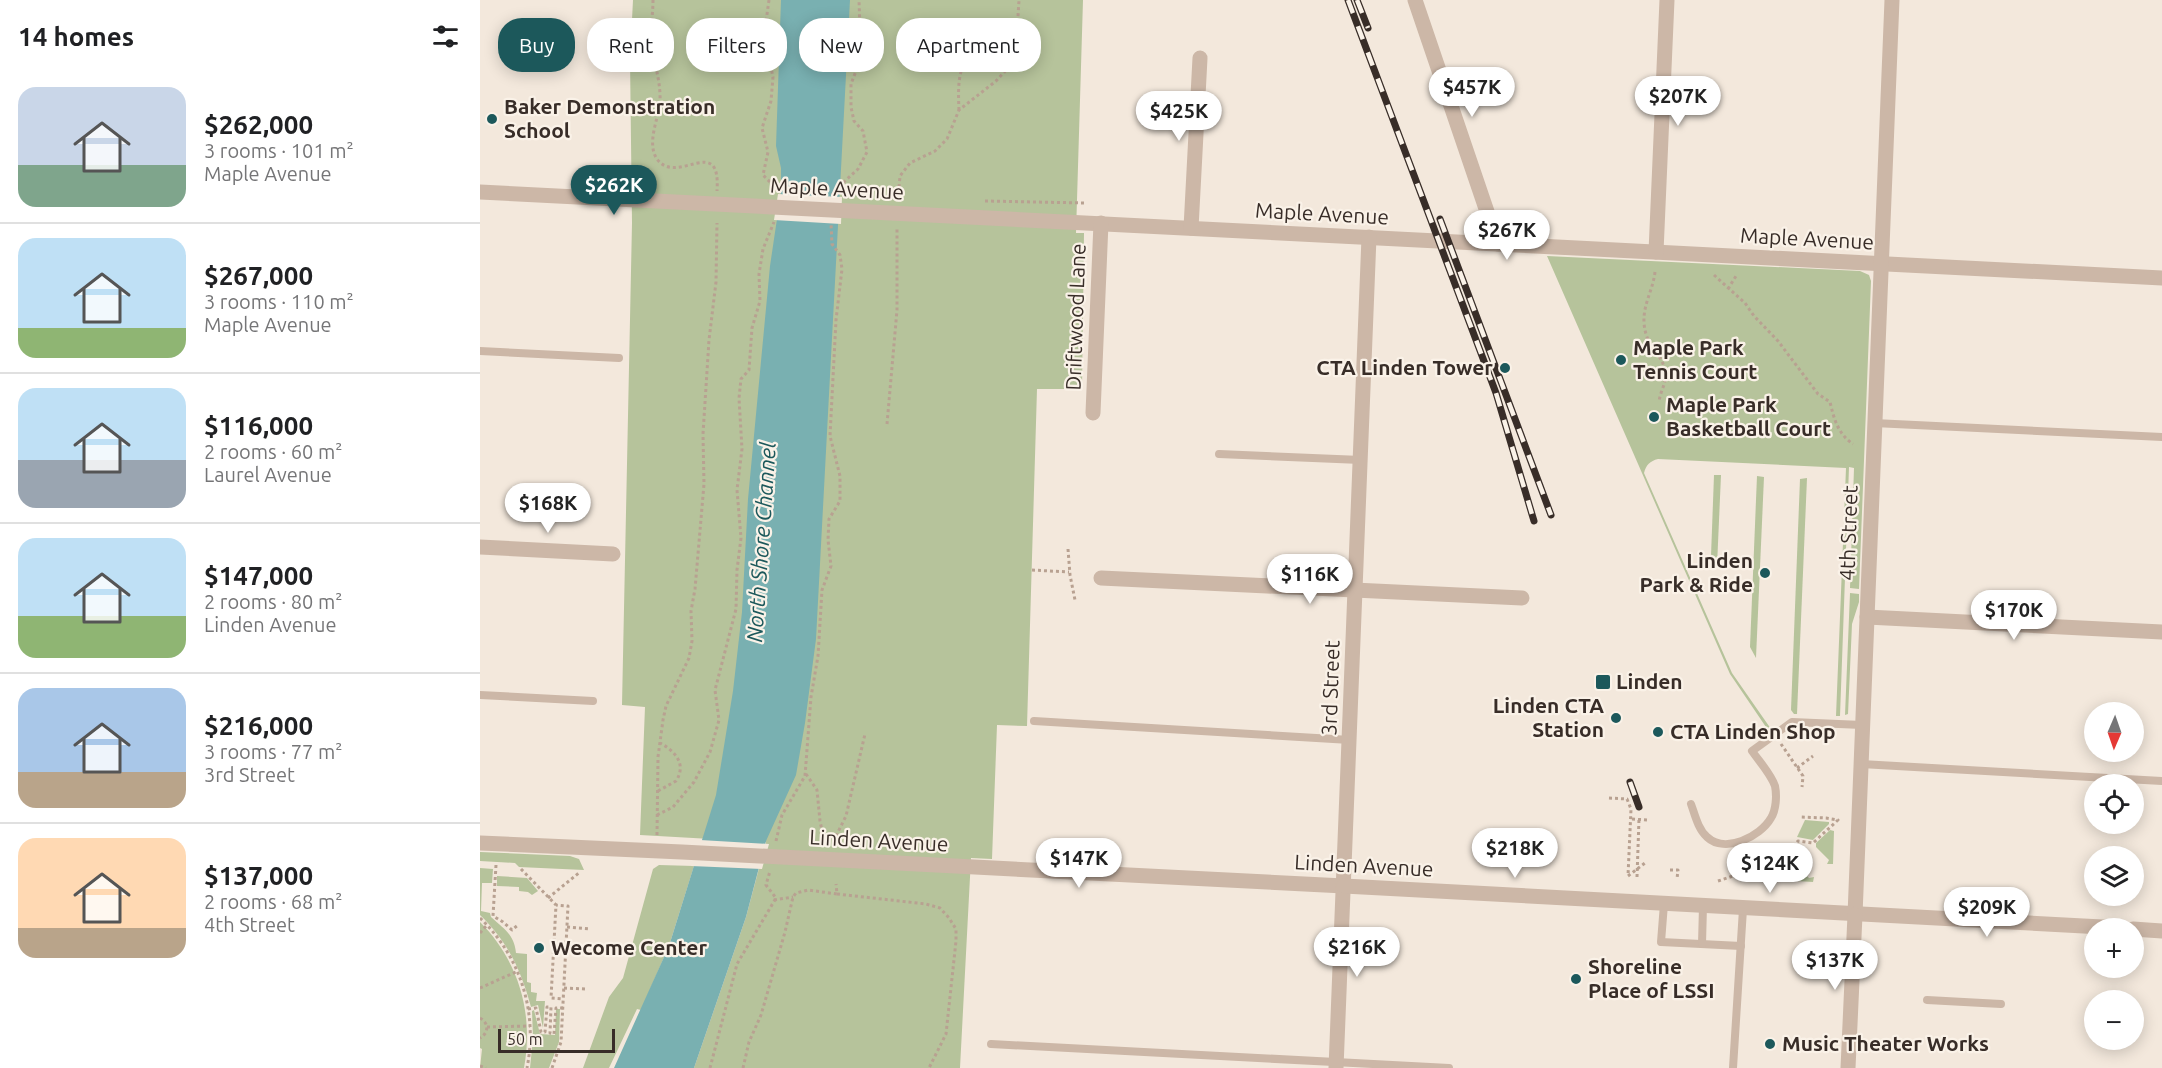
<!DOCTYPE html>
<meta charset="utf-8">
<style>
:root{--surface:#fff;--page:#f2f2f2;--text:#202124;--muted:#757577;--line:#e0e0e0;--accent:#1c585b}
body{margin:0;font-family:Ubuntu,sans-serif;background:var(--page);color:var(--text);height:100vh;display:flex;flex-direction:column;font-size:22px;white-space:nowrap}
*{box-sizing:border-box;margin:0}
p{font-size:20px;color:var(--muted)}
.icon{flex:none;width:33px;height:33px;fill:none;stroke:currentColor;stroke-width:2;stroke-linecap:round;stroke-linejoin:round}
.map{position:relative;flex:1;overflow:hidden}
.side{display:flex;flex-direction:column;background:var(--surface);width:480px}
.side>*{flex:none}
.banner{position:absolute;left:18px;top:18px;width:570px;height:54px;display:flex;gap:12px}
.needle{width:39px;rotate:182deg}
.fabs{position:absolute;left:1604px;top:702px;display:grid;gap:12px}
.fabs a{display:grid;place-items:center;width:60px;height:60px;border-radius:50%;background:var(--surface);box-shadow:0 3px 15px #0003;font-size:30px}
.scale{position:absolute;left:18px;bottom:15px;width:117px;box-sizing:border-box;padding-left:6px;border:3px solid #382d28;border-top:0;font-size:16px;line-height:21px;white-space:nowrap;color:#382d28;-webkit-text-stroke:4px #faf2e8;paint-order:stroke}
.price{position:absolute;translate:-50% -51px;padding:0 14px;border-radius:21px;background:#fff;color:#222;font-size:20px;line-height:39px;filter:drop-shadow(0 2px 3px #0008)}
.price::after{content:'';position:absolute;left:50%;top:36px;width:18px;height:14px;margin-left:-9px;background:inherit;clip-path:polygon(0 0,100% 0,50% 100%)}
.price.on{background:var(--accent);color:#fff}
ul{padding:0;list-style:none}
li{display:flex;align-items:center;gap:18px;height:150px;padding:0 18px}
li+li{border-top:2px solid var(--line)}
li span{display:grid;place-items:center;flex:none;width:168px;height:120px;border-radius:18px;color:#555}
li>.icon{margin-inline-start:auto}
span .icon{width:72px;height:72px;fill:#fffc;stroke-width:1}
li b{font-size:26px}
h2{display:flex;justify-content:space-between;align-items:center;height:72px;padding:0 18px;font-size:26px}
.pill{padding:0 21px;border-radius:24px;background:var(--surface);box-shadow:0 3px 15px #0003;font-size:21px;line-height:54px}
.pill.on{background:var(--accent);color:#fff}
main{display:flex;flex:1;min-height:0}
.map>svg:first-child{display:block}
</style>
<main>
<section class="side">
<h2>14 homes<svg class="icon" aria-label="filters" viewBox="0 0 24 24"><path d="M4 7h16M4 17h16"/><circle cx="9" cy="7" r="2"/><circle cx="15" cy="17" r="2"/></svg></h2>
<ul>
<li><span style="background:linear-gradient(#c9d6e8 65%,#7fa58c 0)"><svg class="icon" aria-label="home" viewBox="0 0 24 24"><path d="M3 11l9-7 9 7M6 9v11h12V9"/></svg></span><div><b>$262,000</b><p>3 rooms · 101 m²</p><p>Maple Avenue</p></div></li>
<li><span style="background:linear-gradient(#bfe0f5 75%,#8fb573 0)"><svg class="icon" aria-label="home" viewBox="0 0 24 24"><path d="M3 11l9-7 9 7M6 9v11h12V9"/></svg></span><div><b>$267,000</b><p>3 rooms · 110 m²</p><p>Maple Avenue</p></div></li>
<li><span style="background:linear-gradient(#bfe0f5 60%,#9aa5b1 0)"><svg class="icon" aria-label="home" viewBox="0 0 24 24"><path d="M3 11l9-7 9 7M6 9v11h12V9"/></svg></span><div><b>$116,000</b><p>2 rooms · 60 m²</p><p>Laurel Avenue</p></div></li>
<li><span style="background:linear-gradient(#bfe0f5 65%,#8fb573 0)"><svg class="icon" aria-label="home" viewBox="0 0 24 24"><path d="M3 11l9-7 9 7M6 9v11h12V9"/></svg></span><div><b>$147,000</b><p>2 rooms · 80 m²</p><p>Linden Avenue</p></div></li>
<li><span style="background:linear-gradient(#a9c7e8 70%,#b9a48a 0)"><svg class="icon" aria-label="home" viewBox="0 0 24 24"><path d="M3 11l9-7 9 7M6 9v11h12V9"/></svg></span><div><b>$216,000</b><p>3 rooms · 77 m²</p><p>3rd Street</p></div></li>
<li><span style="background:linear-gradient(#ffd9b3 75%,#b9a48a 0)"><svg class="icon" aria-label="home" viewBox="0 0 24 24"><path d="M3 11l9-7 9 7M6 9v11h12V9"/></svg></span><div><b>$137,000</b><p>2 rooms · 68 m²</p><p>4th Street</p></div></li>
</ul>
</section>
<div class="map">
<svg width="1682" height="1068" viewBox="0 0 1682 1068">
<rect width="100%" height="100%" fill="#f3e8dc"/>
<g fill="#b6c39b">
<polygon points="153,0 603,0 596,233 604,233 602,389 557,389 547,726 517,725 512,859 491,858 480,1068 214,1068 266,917 286,842 160,835 165,707 142,705 152,223 150,59"/>
<path d="M1067,256L1380,271L1389,275L1391,281L1379,589L1370,588L1374,468L1369,467L1360,716H1356L1366,468L1178,459C1170,461 1166,465 1164,473L1252,673L1291,729L1288,730L1250,674Z"/>
<polygon points="1234,475 1241,475 1237,566 1235,566 1231,556"/>
<polygon points="1277,476 1284,477 1276,658 1270,647"/>
<polygon points="1327,478 1317,714 1314,714 1311,710 1320,479"/>
<polygon points="1370,593 1379,594 1379,602 1372,624 1368,714 1365,715"/>
<polygon points="1325,820 1349,822 1349,824 1333,840 1317,837"/>
<polygon points="1350,830 1354,831 1353,864 1347,864 1349,860 1336,847 1336,843"/>
<polygon points="1312,845 1313,859 1290,880 1271,879 1271,875 1293,864"/>
<polygon points="0,852 90,856 99,859 104,870 39,867 35,863 0,861"/>
<polygon points="1319,859 1324,865 1320,869 1329,878 1334,877 1333,882 1300,880 1299,877"/>
<polygon points="179,865 214,866 189,946 161,1010 157,1009 129,1068 103,1068 129,997 143,978 173,869"/>
<path d="M0,868L13,869L12,883H2L1,911L10,913L11,917C24,929 34,934 36,953L47,954V982L51,983V992L57,993L56,1001H65L63,1028L58,1005L51,1007C41,970 28,942 0,915Z"/>
<polygon points="17,876 47,878 58,891 52,895 48,892 39,891 39,887 17,886"/>
<path d="M0,922C39,961 54,1014 44,1068H0L2,1049L0,1048Z"/>
<polygon points="76,1009 80,1009 79,1042 69,1068 50,1068 53,1038 52,1011 54,1010 60,1034 75,1035"/>
</g>
<polygon fill="#79b0b1" points="301,0 370,0 336,639 325,723 316,775 286,841 266,917 214,1068 134,1068 189,946 236,795 253,691 262,612 268,499 290,266 301,192 301,168 296,146"/>
<g fill="#f3e8dc">
<polygon points="298,194 362,197 361,224 294,220"/>
<polygon points="220,840 289,844 282,869 211,866"/>
</g>
<g fill="none" stroke-linecap="round" stroke-linejoin="round">
<g stroke="#b8a191" stroke-width="3" stroke-dasharray="3 3" stroke-linecap="butt">
<path d="M173,0C173,12 171,25 171,37C172,58 181,79 180,101C179,118 166,143 177,159C197,187 241,132 237,191"/>
<polyline points="289,0 284,36 293,77 291,101 282,128 288,152 283,175 297,189 297,192"/>
<path d="M479,110C478,88 477,64 495,48C512,48 519,55 528,68"/>
<polyline points="353,196 353,192 378,169 387,152 383,131 374,121 371,107 371,84 381,58 379,0"/>
<polyline points="418,199 420,176 430,163 455,151 467,139 479,110 516,81 530,66 536,49 539,0"/>
<polyline points="505,201 605,203"/>
<path d="M1175,272C1173,290 1163,304 1164,323C1166,348 1181,352 1185,370C1188,381 1180,391 1179,402"/>
<path d="M1234,275L1265,303L1274,316L1298,341L1338,394L1350,402C1354,419 1358,434 1373,444"/>
<polyline points="1248,289 1256,276"/>
<polyline points="407,424 417,310 417,228"/>
<polyline points="588,549 590,575 595,600"/>
<polyline points="552,570 589,572"/>
<polyline points="1301,744 1323,776 1322,787"/>
<polyline points="1317,768 1333,756"/>
<polyline points="326,774 337,790 340,821 344,840"/>
<path d="M178,791L196,781C207,764 195,751 180,743"/>
<polyline points="1129,798 1147,799 1151,809 1148,876"/>
<polyline points="177,815 193,807 214,782 230,752 239,720 235,690 256,609 257,570 261,538 257,490 262,449 259,398 261,379 269,370 272,328 280,301 279,274 283,249 294,222"/>
<polyline points="1152,819 1168,820"/>
<polyline points="177,835 178,757 183,720 186,706 209,658 212,641 211,611 215,589 224,484 223,434 229,340 236,282 237,223"/>
<polyline points="356,836 366,816 385,734"/>
<polyline points="296,841 302,815 325,776 331,697 338,656 342,590 351,566 348,540 349,519 360,501 360,476 350,436 356,320 362,269 360,255 352,244 351,223"/>
<polyline points="16,865 13,916 23,922 32,930 38,925"/>
<polyline points="41,869 76,905 71,998 83,999"/>
<polyline points="1190,870 1198,870 1197,879"/>
<polyline points="1148,876 1165,863"/>
<polyline points="1157,877 1159,819"/>
<polyline points="1238,881 1259,874"/>
<polyline points="1289,883 1315,861 1314,846 1318,841 1333,843 1358,820 1346,818 1321,817"/>
<polyline points="357,894 446,904 460,908 469,918 476,929 476,941 466,1034 449,1068"/>
<polyline points="68,898 100,872"/>
<polyline points="294,900 313,897"/>
<path d="M0,918C41,957 58,1013 47,1068"/>
<polyline points="87,927 110,929"/>
<polyline points="0,933 7,925"/>
<polyline points="0,988 38,971"/>
<polyline points="84,988 107,989"/>
<polyline points="48,1009 56,1008 61,1032 65,1032 67,1007 71,1007 70,1033 74,1034 76,1008 83,1008"/>
<path d="M0,1018C9,1023 9,1033 0,1038"/>
<polyline points="7,1027 50,1026"/>
<polyline points="0,1066 6,1068"/>
<polyline points="72,1068 81,1042 88,906 76,905"/>
<polyline points="230,1068 257,964 296,898 286,885 290,871"/>
<polyline points="263,1068 269,1042 281,1015 305,932 313,897 316,893 328,890 357,894 356,884"/>
</g>
<g stroke="#ccb7a7" stroke-width="8">
<polyline points="0,351 139,358"/>
<polyline points="1394,423 1682,437"/>
<polyline points="739,454 881,460"/>
<polyline points="0,695 113,701"/>
<polyline points="554,721 870,740"/>
<polyline points="1381,764 1682,781"/>
<path d="M1211,804C1215,815 1218,829 1227,837C1245,854 1280,837 1291,818C1296,810 1297,796 1295,786C1291,774 1279,761 1272,751L1312,722L1382,725"/>
<polyline points="1184,904 1181,942 1261,946"/>
<polyline points="1222,944 1223,906"/>
<polyline points="1447,1000 1521,1004"/>
<polyline points="511,1044 969,1068"/>
<polyline points="1253,1068 1263,909"/>
</g>
<g stroke="#ccb7a7" stroke-width="15">
<polyline points="935,0 1018,244"/>
<polyline points="0,192 1682,278"/>
<polyline points="711,228 720,58"/>
<polyline points="1176,252 1187,0"/>
<polyline points="613,413 621,223"/>
<polyline points="0,547 133,554"/>
<polyline points="621,578 1042,598"/>
<polyline points="1387,617 1682,632"/>
<polyline points="0,843 202,852 864,886"/>
<polyline points="1375,915 1412,0"/>
<polyline points="856,1068 889,237"/>
</g>
<g stroke="#ccb7a7" stroke-width="15">
<polyline points="864,886 1641,928"/>
<polyline points="1653,929 1682,931"/>
<polyline points="1368,1068 1375,915"/>
</g>
<defs>
<g id="rail">
<polyline points="868,0 1016,393 1054,521"/>
<polyline points="877,0 888,28"/>
<polyline points="960,219 1071,515"/>
<polyline points="1150,782 1159,807"/>
</g>
</defs>
<use href="#rail" stroke="#382d28" stroke-width="7"/>
<use href="#rail" stroke="#faf2e8" stroke-width="4.5" stroke-dasharray="14" stroke-linecap="butt"/>
</g>
<g fill="#1c585b" stroke="#faf2e8" stroke-width="2">
<circle cx="12" cy="119" r="6"/>
<circle cx="1141" cy="360" r="6"/>
<circle cx="1025" cy="368" r="6"/>
<circle cx="1174" cy="417" r="6"/>
<circle cx="1285" cy="573" r="6"/>
<rect x="1115" y="674" width="16" height="16" rx="3"/>
<circle cx="1136" cy="718" r="6"/>
<circle cx="1178" cy="732" r="6"/>
<circle cx="59" cy="948" r="6"/>
<circle cx="1096" cy="979" r="6"/>
<circle cx="1290" cy="1044" r="6"/>
</g>
<g text-anchor="middle" stroke-width="4.5" stroke-linejoin="round" paint-order="stroke">
<g font-size="21" font-weight="bold" fill="#382d28" stroke="#faf2e8" text-anchor="start">
<text x="24" y="114">Baker Demonstration<tspan x="24" dy="24">School</tspan></text>
<text x="1153" y="355">Maple Park<tspan x="1153" dy="24">Tennis Court</tspan></text>
<text x="1013" y="375" text-anchor="end">CTA Linden Tower</text>
<text x="1186" y="412">Maple Park<tspan x="1186" dy="24">Basketball Court</tspan></text>
<text x="1273" y="568" text-anchor="end">Linden<tspan x="1273" dy="24">Park &amp; Ride</tspan></text>
<text x="1136" y="689">Linden</text>
<text x="1124" y="713" text-anchor="end">Linden CTA<tspan x="1124" dy="24">Station</tspan></text>
<text x="1190" y="739">CTA Linden Shop</text>
<text x="71" y="955">Wecome Center</text>
<text x="1108" y="974">Shoreline<tspan x="1108" dy="24">Place of LSSI</tspan></text>
<text x="1302" y="1051">Music Theater Works</text>
</g>
<g font-size="21" fill="#382d28" stroke="#faf2e8">
<text transform="translate(357 189) rotate(3)" y="7">Maple Avenue</text>
<text transform="translate(842 214) rotate(3)" y="7">Maple Avenue</text>
<text transform="translate(1327 239) rotate(3)" y="7">Maple Avenue</text>
<text transform="translate(596 317) rotate(-88)" y="7">Driftwood Lane</text>
<text transform="translate(1369 533) rotate(-88)" y="7">4th Street</text>
<text transform="translate(851 688) rotate(-88)" y="7">3rd Street</text>
<text transform="translate(399 841) rotate(3)" y="7">Linden Avenue</text>
<text transform="translate(884 866) rotate(3)" y="7">Linden Avenue</text>
</g>
<g font-size="22" font-style="italic" fill="#1c585b" stroke="#faf2e8">
<text transform="translate(281 542) rotate(-86)" y="8">North Shore Channel</text>
</g>
</g>
</svg>
<div class="fabs">
<a><svg class="needle" viewBox="-14 -14 28 28"><path d="M0-13l5 13h-10z" fill="#e53935"/><path d="M0 13l5-13h-10z" fill="#757577"/></svg></a>
<a><svg class="icon" aria-label="locate" viewBox="0 0 24 24"><circle cx="12" cy="12" r="6"/><path d="M12 2v4M12 18v4M2 12h4M18 12h4"/></svg></a>
<a><svg class="icon" aria-label="layers" viewBox="0 0 24 24"><path d="M12 4l9 5-9 5-9-5zM3 14l9 5 9-5"/></svg></a>
<a>+</a>
<a>−</a>
</div>
<div class="scale">50 m</div>
<b class="price" style="left:992px;top:118px">$457K</b>
<b class="price" style="left:1198px;top:127px">$207K</b>
<b class="price" style="left:699px;top:142px">$425K</b>
<b class="price on" style="left:134px;top:216px">$262K</b>
<b class="price" style="left:1027px;top:261px">$267K</b>
<b class="price" style="left:68px;top:534px">$168K</b>
<b class="price" style="left:830px;top:605px">$116K</b>
<b class="price" style="left:1534px;top:641px">$170K</b>
<b class="price" style="left:1035px;top:879px">$218K</b>
<b class="price" style="left:599px;top:889px">$147K</b>
<b class="price" style="left:1290px;top:894px">$124K</b>
<b class="price" style="left:1507px;top:938px">$209K</b>
<b class="price" style="left:877px;top:978px">$216K</b>
<b class="price" style="left:1355px;top:991px">$137K</b>
<div class="banner">
<a class="pill on">Buy</a>
<a class="pill">Rent</a>
<a class="pill">Filters</a>
<a class="pill">New</a>
<a class="pill">Apartment</a>
</div>
</div>
</main>
